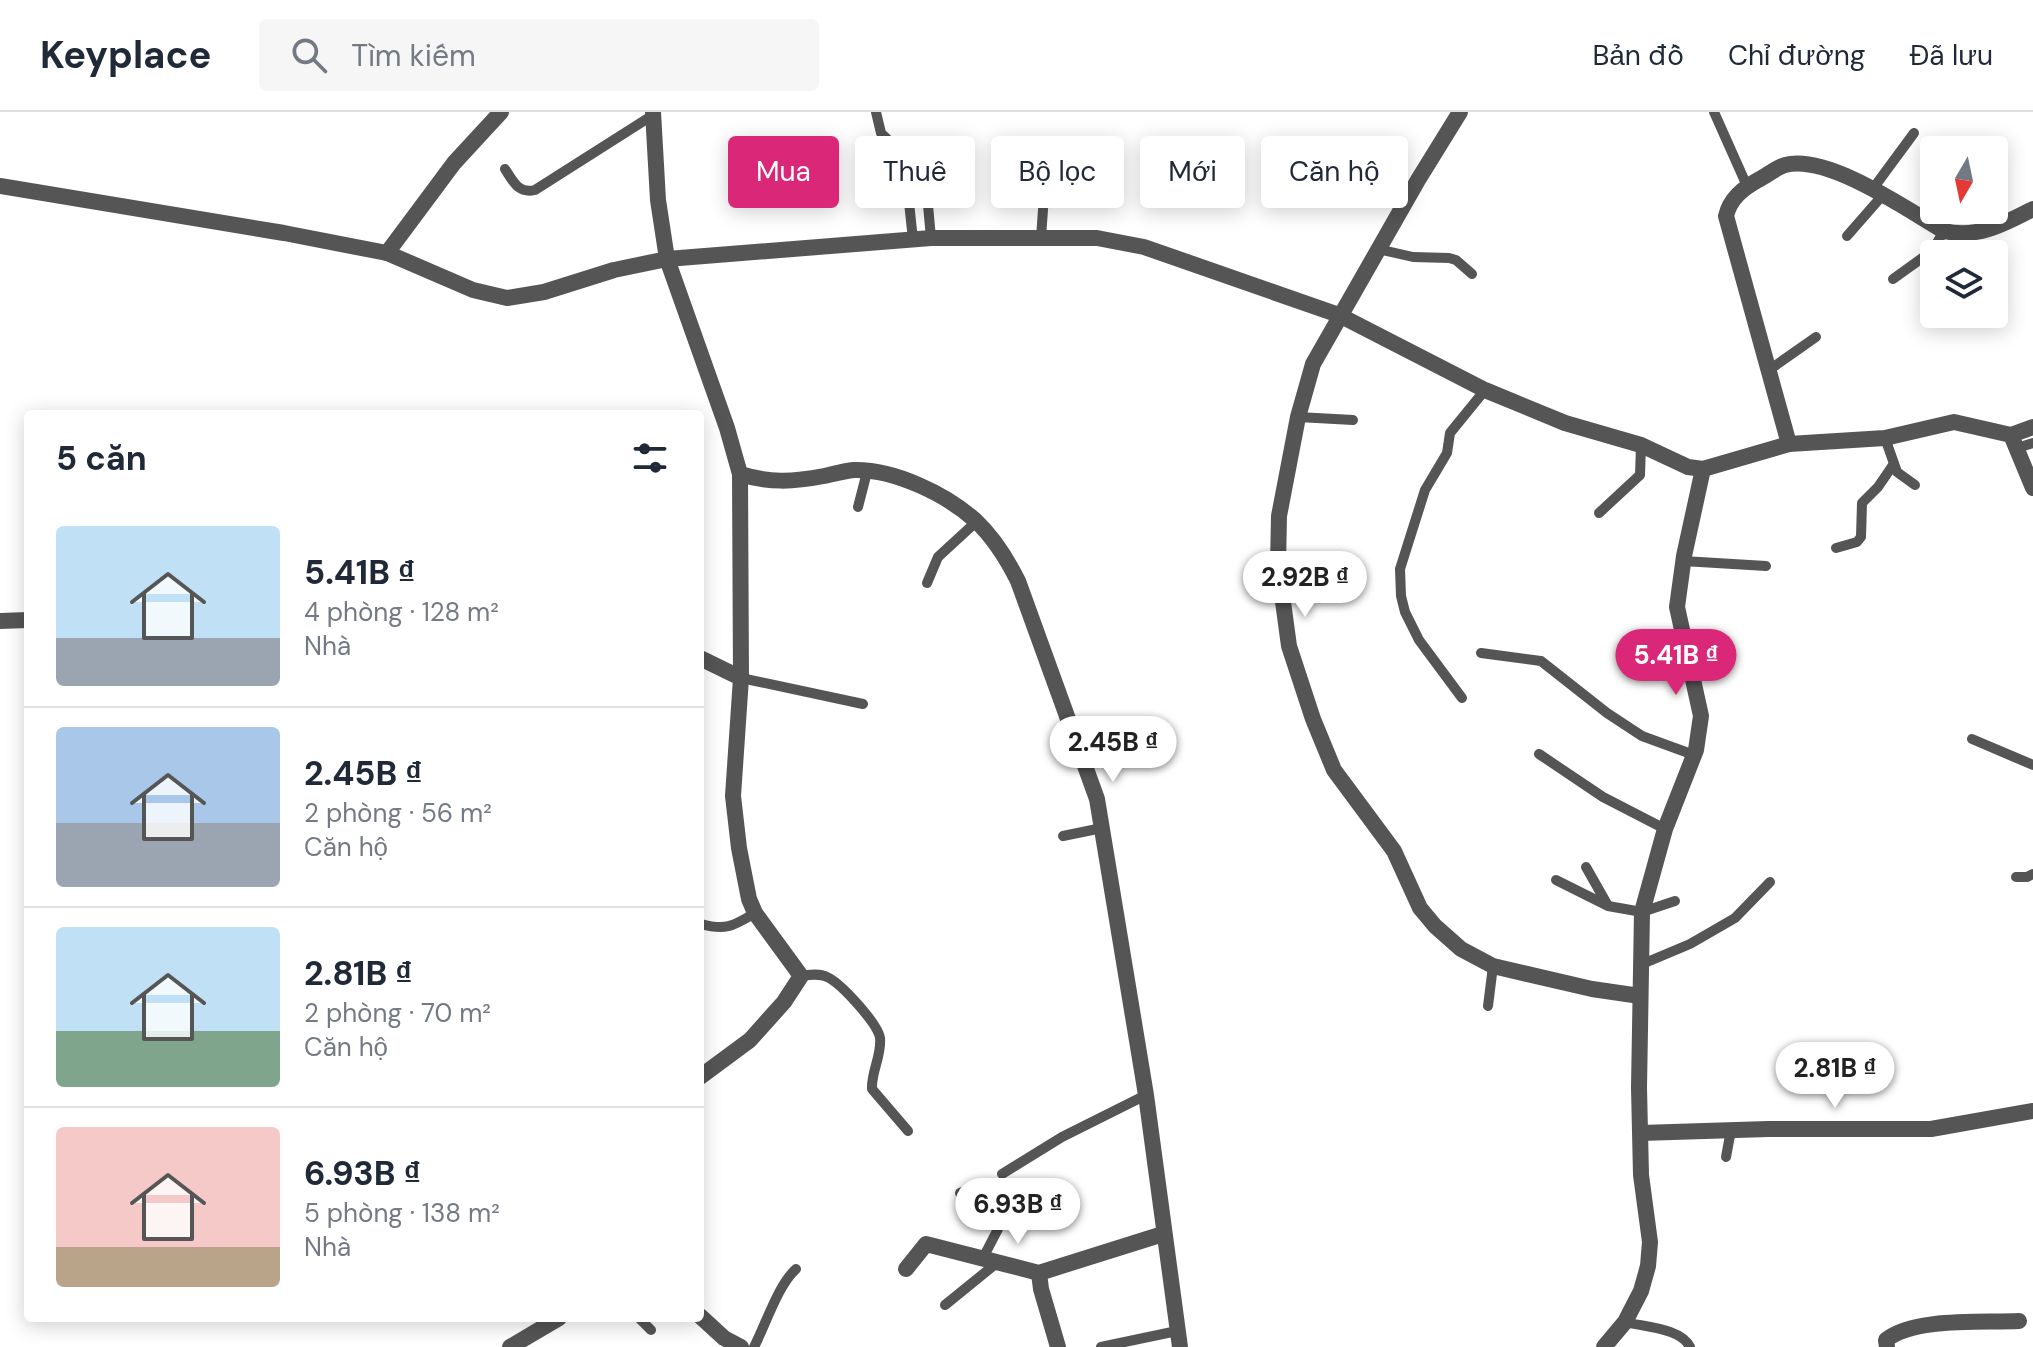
<!DOCTYPE html>
<html lang="vi">
<meta charset="utf-8">
<style>
:root{--surface:#fff;--page:#f6f6f7;--text:#1f2937;--muted:#747a83;--line:#e0e1e3;--accent:#db2777}
body{margin:0;font-family:"DM Sans",sans-serif;background:var(--page);color:var(--text);height:100vh;display:flex;flex-direction:column;font-size:30px;white-space:nowrap}
*{box-sizing:border-box;margin:0}
p{font-size:26px;color:var(--muted)}
.icon{flex:none;width:44px;height:44px;fill:none;stroke:currentColor;stroke-width:2;stroke-linecap:round;stroke-linejoin:round}
.map{position:relative;flex:1;overflow:hidden}
.panel{position:absolute;left:24px;top:298px;width:680px;height:912px;display:flex;flex-direction:column;background:var(--surface);border-radius:8px;box-shadow:0 4px 20px #0003}
.panel>*{flex:none}
.banner{position:absolute;left:728px;top:24px;width:760px;height:72px;display:flex;gap:16px}
.needle{width:52px;rotate:189deg}
.controls{position:absolute;left:1920px;top:24px;display:grid;gap:16px}
.controls a{display:grid;place-items:center;width:88px;height:88px;border-radius:8px;background:var(--surface);box-shadow:0 4px 20px #0003;font-size:40px}
.price{position:absolute;translate:-50% -68px;padding:0 18px;border-radius:28px;background:#fff;color:#222;font-size:26px;line-height:52px;filter:drop-shadow(0 2px 4px #0008)}
.price::after{content:'';position:absolute;left:50%;top:48px;width:24px;height:18px;margin-left:-12px;background:inherit;clip-path:polygon(0 0,100% 0,50% 100%)}
.price.active{background:var(--accent);color:#fff}
ul{padding:0;list-style:none}
li{display:flex;align-items:center;gap:24px;height:200px;padding:0 32px}
li+li{border-top:2px solid var(--line)}
li span{display:grid;place-items:center;flex:none;width:224px;height:160px;border-radius:8px;color:#555}
li>.icon{margin-inline-start:auto}
span .icon{width:96px;height:96px;fill:#fffc;stroke-width:1}
li b{font-size:34px}
h2{display:flex;justify-content:space-between;align-items:center;height:96px;padding:0 32px;font-size:34px}
.chip{padding:0 28px;border-radius:8px;background:var(--surface);box-shadow:0 4px 20px #0003;font-size:28px;line-height:72px}
.chip.active{background:var(--accent);color:#fff}
header{display:flex;align-items:center;gap:48px;box-sizing:border-box;height:112px;padding:0 40px;background:var(--surface);border-bottom:2px solid var(--line)}
header strong{font-size:38px}
nav{display:flex;gap:44px;margin-inline-start:auto;font-size:28px}
.search{width:560px;height:72px;background:var(--page);display:flex;align-items:center;gap:20px;box-sizing:border-box;padding:0 28px;border-radius:8px;color:var(--muted);font-size:30px}
.map>svg:first-child{display:block}
</style>
<header>
<strong>Keyplace</strong>
<div class="search"><svg class="icon" aria-label="search" viewBox="0 0 24 24"><circle cx="10" cy="10" r="6"/><path d="M15 15l6 6"/></svg>Tìm kiếm</div>
<nav><a>Bản đồ</a><a>Chỉ đường</a><a>Đã lưu</a></nav>
</header>
<div class="map">
<svg width="2033" height="1235" viewBox="0 0 2033 1235">
<rect width="100%" height="100%" fill="#fff"/>
<g fill="none" stroke-linecap="round" stroke-linejoin="round">
<g stroke="#555" stroke-width="10">
<polyline points="876,0 881,21 904,43 913,128"/>
<polyline points="1714,0 1747,74"/>
<polyline points="927,30 923,36 924,49 931,126"/>
<polyline points="1039,52 1045,69 1041,126"/>
<path d="M505,57C513,69 518,82 535,78L653,3"/>
<polyline points="1872,78 1914,21"/>
<polyline points="1847,124 1882,84"/>
<polyline points="1378,137 1413,145 1449,146 1456,148 1472,162"/>
<polyline points="1893,167 1932,139 1944,119"/>
<polyline points="1769,258 1816,225"/>
<polyline points="1298,305 1353,308"/>
<polyline points="1885,326 1897,360 1915,373"/>
<polyline points="2017,336 2033,331"/>
<polyline points="858,395 867,360"/>
<polyline points="1599,401 1640,363 1641,333"/>
<polyline points="1836,436 1857,430 1861,425 1862,391 1878,375 1893,353"/>
<polyline points="1683,449 1766,454"/>
<polyline points="927,471 938,445 976,410"/>
<polyline points="1481,541 1541,549 1607,601 1642,624 1694,643"/>
<polyline points="741,566 863,592"/>
<polyline points="1462,586 1419,528 1405,500 1401,484 1400,457 1425,378 1447,341 1450,321 1485,278"/>
<polyline points="1972,627 2033,653"/>
<polyline points="1539,642 1603,685 1665,717"/>
<polyline points="1063,724 1102,716"/>
<polyline points="1586,755 1607,792"/>
<polyline points="2016,765 2027,765 2033,762"/>
<polyline points="1556,768 1608,794 1642,800 1675,789"/>
<path d="M701,812C726,819 733,814 755,801"/>
<polyline points="1640,853 1690,832 1735,806 1770,770"/>
<path d="M801,864C809,863 819,861 827,865C841,871 878,912 880,926C882,943 871,960 872,977L908,1019"/>
<polyline points="1488,894 1493,854"/>
<polyline points="1726,1045 1731,1018"/>
<polyline points="1002,1062 1062,1025 1146,983"/>
<polyline points="960,1081 968,1078 974,1080 999,1106 998,1117 983,1146"/>
<polyline points="945,1193 998,1150"/>
<polyline points="639,1206 651,1218"/>
<path d="M1625,1210C1644,1215 1681,1216 1690,1235"/>
<path d="M754,1235C766,1212 778,1173 796,1157"/>
<polyline points="1101,1235 1177,1219"/>
</g>
<g stroke="#555" stroke-width="16">
<polyline points="653,0 658,88 667,147 727,316 740,362 741,566 733,684 739,736 749,787 755,801 801,864 784,890 750,928 700,965"/>
<polyline points="1460,0 1418,68 1313,252 1298,305 1279,404 1278,453 1289,534 1313,607 1334,658 1394,739 1420,796 1435,814 1461,837 1493,854 1592,877 1640,884"/>
<polyline points="0,74 284,121 387,141 473,178 507,186 544,180 614,158 667,147 931,126 1097,126 1144,135 1339,203 1485,278 1565,311 1641,333 1688,355 1703,357"/>
<polyline points="387,141 454,51 501,0"/>
<polyline points="2011,323 2033,315"/>
<path d="M1789,332L1726,104C1730,87 1742,77 1758,68C1766,64 1776,56 1785,53C1828,42 1906,97 1944,119C1977,127 2004,112 2033,97"/>
<path d="M740,362C769,371 793,370 824,364C833,362 844,359 854,358C894,357 946,382 976,409C994,426 1007,447 1018,469L1097,687L1146,983L1180,1235"/>
<polyline points="0,509 28,508"/>
<polyline points="700,546 741,566"/>
<polyline points="1641,1021 1768,1017 1931,1017 2033,999"/>
<polyline points="906,1157 926,1132 1039,1161 1163,1122"/>
<polyline points="1039,1161 1041,1177 1058,1235"/>
<polyline points="700,1204 724,1226 741,1235"/>
<polyline points="510,1235 559,1206"/>
<polyline points="1604,1235 1625,1210 1641,1179 1648,1154 1650,1130 1641,1063 1639,976 1642,800 1665,717 1696,638 1701,604 1677,495 1684,444 1703,357 1789,332 1885,326 1954,310 2011,323 2033,376"/>
<path d="M1887,1235L1886,1228C1914,1205 1984,1211 2019,1209"/>
</g>
</g>
</svg>
<div class="controls">
<a><svg class="needle" viewBox="-14 -14 28 28"><path d="M0-13l5 13h-10z" fill="#e53935"/><path d="M0 13l5-13h-10z" fill="#747a83"/></svg></a>
<a><svg class="icon" aria-label="layers" viewBox="0 0 24 24"><path d="M12 4l9 5-9 5-9-5zM3 14l9 5 9-5"/></svg></a>
</div>
<b class="price" style="left:1305px;top:507px">2.92B ₫</b>
<b class="price active" style="left:1676px;top:585px">5.41B ₫</b>
<b class="price" style="left:1113px;top:672px">2.45B ₫</b>
<b class="price" style="left:1835px;top:998px">2.81B ₫</b>
<b class="price" style="left:1018px;top:1134px">6.93B ₫</b>
<div class="banner">
<a class="chip active">Mua</a>
<a class="chip">Thuê</a>
<a class="chip">Bộ lọc</a>
<a class="chip">Mới</a>
<a class="chip">Căn hộ</a>
</div>
<section class="panel">
<h2>5 căn<svg class="icon" aria-label="filters" viewBox="0 0 24 24"><path d="M4 7h16M4 17h16"/><circle cx="9" cy="7" r="2"/><circle cx="15" cy="17" r="2"/></svg></h2>
<ul>
<li><span style="background:linear-gradient(#bfe0f5 70%,#9aa5b1 0)"><svg class="icon" aria-label="home" viewBox="0 0 24 24"><path d="M3 11l9-7 9 7M6 9v11h12V9"/></svg></span><div><b>5.41B ₫</b><p>4 phòng · 128 m²</p><p>Nhà</p></div></li>
<li><span style="background:linear-gradient(#a9c7e8 60%,#9aa5b1 0)"><svg class="icon" aria-label="home" viewBox="0 0 24 24"><path d="M3 11l9-7 9 7M6 9v11h12V9"/></svg></span><div><b>2.45B ₫</b><p>2 phòng · 56 m²</p><p>Căn hộ</p></div></li>
<li><span style="background:linear-gradient(#bfe0f5 65%,#7fa58c 0)"><svg class="icon" aria-label="home" viewBox="0 0 24 24"><path d="M3 11l9-7 9 7M6 9v11h12V9"/></svg></span><div><b>2.81B ₫</b><p>2 phòng · 70 m²</p><p>Căn hộ</p></div></li>
<li><span style="background:linear-gradient(#f6c9c9 75%,#b9a48a 0)"><svg class="icon" aria-label="home" viewBox="0 0 24 24"><path d="M3 11l9-7 9 7M6 9v11h12V9"/></svg></span><div><b>6.93B ₫</b><p>5 phòng · 138 m²</p><p>Nhà</p></div></li>
</ul>
</section>
</div>
